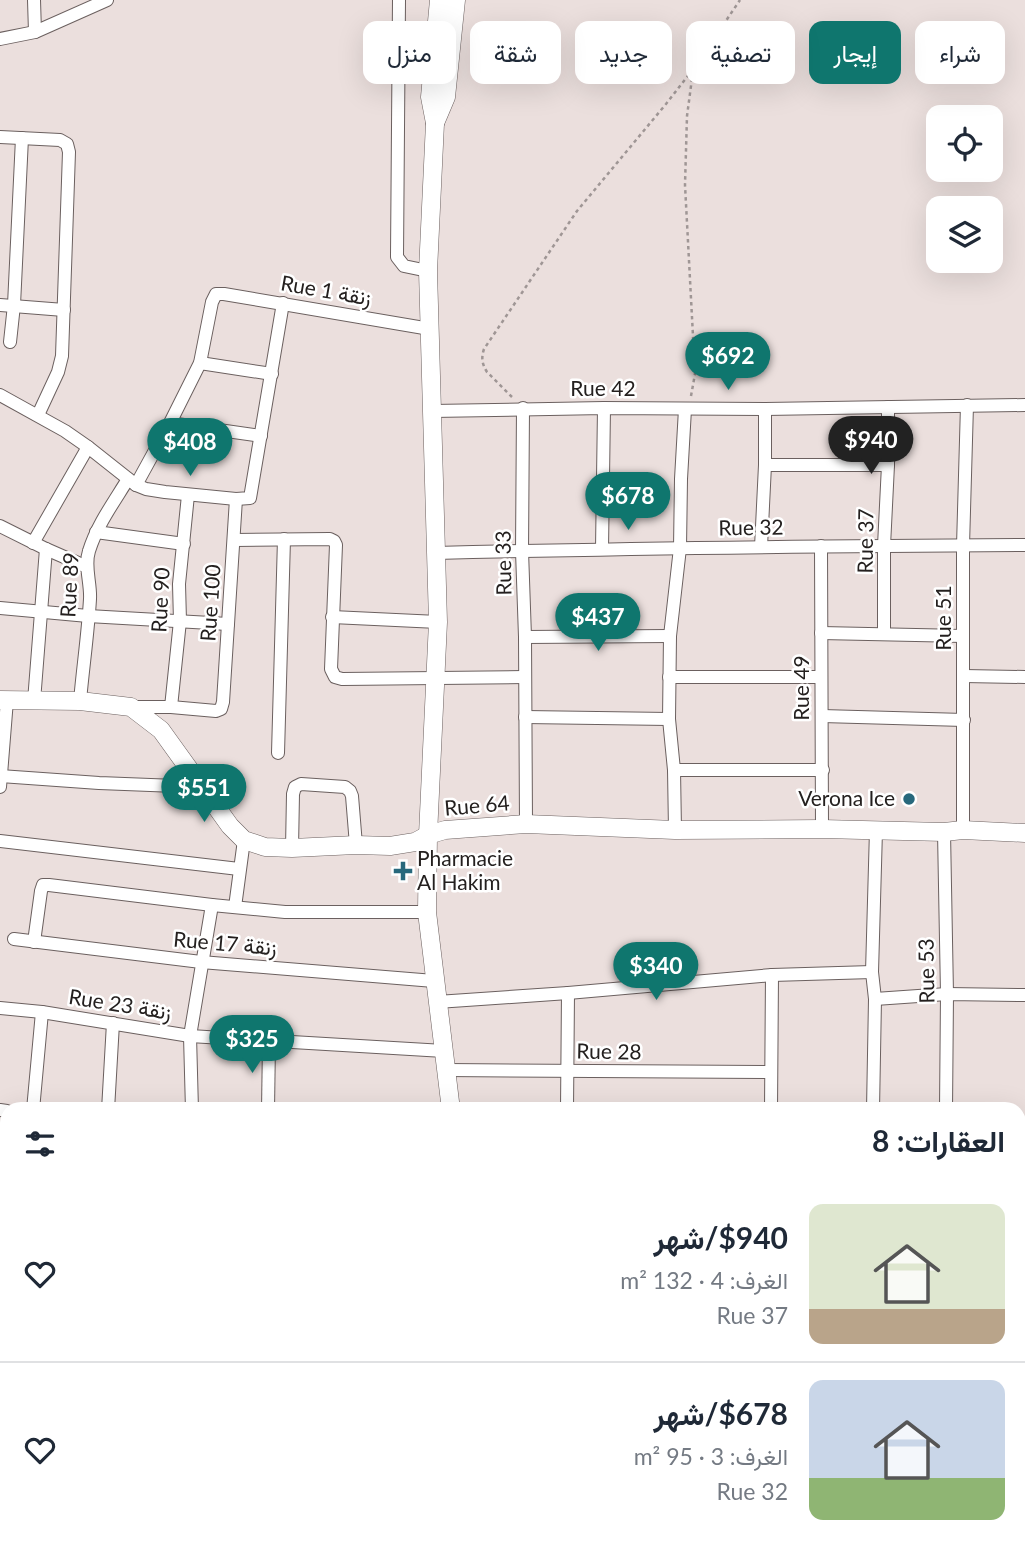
<!DOCTYPE html>
<html lang="ar">
<meta charset="utf-8">
<style>
:root{--surface:#fff;--page:#f6f6f7;--text:#1f2937;--muted:#747a83;--line:#e0e1e3;--accent:#0f766e}
body{margin:0;font-family:Lato,Vazirmatn,sans-serif;background:var(--page);color:var(--text);direction:rtl;height:100vh;display:flex;flex-direction:column;font-size:26px;white-space:nowrap}
*{box-sizing:border-box;margin:0}
p{font-size:23px;color:var(--muted)}
.icon{flex:none;width:38px;height:38px;fill:none;stroke:currentColor;stroke-width:2;stroke-linecap:round;stroke-linejoin:round}
.map{position:relative;flex:1;overflow:hidden;direction:ltr}
.panel{position:absolute;left:0px;top:1102px;width:1026px;height:450px;display:flex;flex-direction:column;background:var(--surface);border-radius:21px 21px 0 0;box-shadow:0 7px 28px #0002;direction:rtl}
.panel>*{flex:none}
.banner{position:absolute;left:21px;top:21px;width:984px;height:63px;direction:rtl;display:flex;gap:14px}
.controls{position:absolute;left:926px;top:105px;display:grid;gap:14px}
.controls a{display:grid;place-items:center;width:77px;height:77px;border-radius:14px;background:var(--surface);box-shadow:0 7px 28px #0002;font-size:35px}
.price{position:absolute;translate:-50% -60px;padding:0 16px;border-radius:24px;background:var(--accent);color:#fff;font-size:23px;line-height:46px;filter:drop-shadow(0 2px 4px #0008)}
.price::after{content:'';position:absolute;left:50%;top:42px;width:21px;height:16px;margin-left:-10px;background:inherit;clip-path:polygon(0 0,100% 0,50% 100%)}
.price.current{background:#222;color:#fff}
ul{padding:0;list-style:none}
li{display:flex;align-items:center;gap:21px;height:175px;padding:0 21px}
li+li{border-top:2px solid var(--line)}
li span{display:grid;place-items:center;flex:none;width:196px;height:140px;border-radius:14px;color:#555}
li>.icon{margin-inline-start:auto}
span .icon{width:84px;height:84px;fill:#fffc;stroke-width:1}
li b{font-size:30px}
h2{display:flex;justify-content:space-between;align-items:center;height:84px;padding:0 21px;font-size:30px}
.tag{padding:0 24px;border-radius:14px;background:var(--surface);box-shadow:0 7px 28px #0002;font-size:24px;line-height:63px}
.tag.current{background:var(--accent);color:#fff}
.map>svg:first-child{display:block}
</style>
<div class="map">
<svg width="1025" height="1551" viewBox="0 0 1025 1551">
<rect width="100%" height="100%" fill="#ebdfdd"/>
<g fill="none" stroke-linecap="round" stroke-linejoin="round">
<defs>
<polyline id="lane" points="1018,1227 1025,1227"/>
<g id="street">
<polyline points="34,0 35,32"/>
<polyline points="399,0 397,257 404,266 428,271"/>
<polyline points="0,39 35,32 107,0"/>
<polyline points="0,137 60,140 67,144 69,152 62,356 58,372 38,415"/>
<polyline points="0,305 64,310"/>
<polyline points="10,342 14,305 22,138"/>
<polyline points="200,363 272,374"/>
<polyline points="0,395 65,431 88,447 136,485 146,489 165,492 236,499 250,498 283,303"/>
<polyline points="523,408 522,551 525,637 526,824"/>
<polyline points="432,411 604,408 765,409 1025,405"/>
<polyline points="170,423 261,436"/>
<polyline points="765,465 888,465"/>
<polyline points="136,485 170,423 200,363 212,302 216,294 224,294 430,329"/>
<polyline points="0,526 46,549 87,567"/>
<polyline points="96,532 184,544"/>
<polyline points="234,540 330,539 334,541 336,545 331,669 335,677 342,679 524,677"/>
<polyline points="33,543 88,447"/>
<polyline points="821,546 822,829"/>
<polyline points="761,547 765,465 765,409"/>
<polyline points="602,549 604,408"/>
<path d="M436,553C632,548 829,546 1025,545"/>
<polyline points="0,608 88,616 228,624"/>
<polyline points="332,617 438,622"/>
<polyline points="821,633 963,636"/>
<polyline points="884,634 884,546 888,465 888,407"/>
<polyline points="525,637 670,636"/>
<polyline points="964,676 1025,677"/>
<polyline points="669,677 821,677"/>
<polyline points="34,701 46,549"/>
<path d="M80,701C83,667 88,633 90,599C91,583 84,566 89,551C97,525 114,502 128,479"/>
<polyline points="131,707 171,707 216,711 221,709 223,702 236,499"/>
<polyline points="171,707 180,621 179,584 188,495"/>
<polyline points="822,716 964,720"/>
<polyline points="525,717 669,719"/>
<polyline points="278,753 284,539"/>
<polyline points="674,770 823,770"/>
<polyline points="0,776 99,783 202,787"/>
<polyline points="0,787 7,700"/>
<polyline points="675,830 674,770 669,719 670,636 680,548 681,479 685,409"/>
<polyline points="963,830 963,546 967,405"/>
<polyline points="944,832 947,994 946,1110"/>
<polyline points="0,841 239,869"/>
<polyline points="292,848 293,794 295,787 301,784 345,787 350,791 352,796 356,845"/>
<polyline points="235,907 244,840"/>
<polyline points="14,939 201,962 434,981"/>
<polyline points="34,942 41,891 43,885 49,885 212,905 285,912 427,912"/>
<polyline points="875,999 947,994 1025,995"/>
<polyline points="437,1002 568,993 772,975 872,972"/>
<polyline points="0,1008 42,1012 190,1036 444,1051"/>
<polyline points="446,1070 771,1072"/>
<polyline points="0,1110 7,1111"/>
<polyline points="33,1110 42,1012"/>
<polyline points="108,1110 113,1023"/>
<polyline points="192,1110 190,1036 212,905"/>
<polyline points="268,1110 269,1042"/>
<polyline points="567,1110 568,993"/>
<polyline points="771,1110 772,975"/>
<polyline points="873,1110 875,999 872,972 876,830"/>
<polyline points="1018,1156 1025,1156"/>
<polyline points="0,1179 7,1180"/>
<polyline points="0,1246 7,1251"/>
<polyline points="1018,1257 1025,1257"/>
<polyline points="0,1351 7,1354"/>
<polyline points="1018,1371 1025,1372"/>
<polyline points="0,1378 7,1367"/>
<polyline points="0,1403 7,1408"/>
<polyline points="1018,1489 1025,1490"/>
<polyline points="0,1501 7,1490"/>
<polyline points="155,1545 157,1551"/>
<polyline points="88,1551 88,1545"/>
<polyline points="179,1551 201,1545"/>
</g>
<g id="secondary">
<polyline points="439,0 430,97 435,123 428,271 438,622 428,835 427,912 451,1110"/>
<polyline points="435,123 446,97 456,0"/>
<polyline points="0,700 80,701 131,707 161,730 230,826 244,840 265,847 292,848 356,845 390,846 415,842 428,835 445,830 526,824 675,830 822,829 944,832 963,830 1025,833"/>
<polyline points="436,1551 436,1545"/>
</g>
</defs>
<use href="#lane" stroke="#6b605f" stroke-width="8"/>
<use href="#street" stroke="#6b605f" stroke-width="14"/>
<use href="#secondary" stroke="#6b605f" stroke-width="19"/>
<g stroke="#9f9695" stroke-width="2.5" stroke-dasharray="3.5 3.5" stroke-linecap="butt">
<polyline points="691,396 695,374 685,185 687,116 693,71"/>
<path d="M512,397L487,372C482,364 481,358 484,349L577,211L666,104L694,68L740,0"/>
</g>
<use href="#lane" stroke="#fff" stroke-width="6"/>
<use href="#street" stroke="#fff" stroke-width="12"/>
<use href="#secondary" stroke="#fff" stroke-width="18"/>
</g>
<g fill="#27687c" stroke="#fff" stroke-width="2.5">
<circle cx="909" cy="799" r="7"/>
<path d="M399.5 860.5h7v7h7v7h-7v7h-7v-7h-7v-7h7z"/>
</g>
<g text-anchor="middle" stroke-width="5" stroke-linejoin="round" paint-order="stroke">
<g font-size="21" fill="#24201f" stroke="#fff">
<text transform="translate(326 291) rotate(10)" y="7">Rue 1 زنقة</text>
<text x="603" y="396">Rue 42</text>
<text transform="translate(751 528) rotate(-1)" y="7">Rue 32</text>
<text transform="translate(866 541) rotate(-89)" y="7">Rue 37</text>
<text transform="translate(504 563) rotate(-91)" y="7">Rue 33</text>
<text transform="translate(70 585) rotate(-87)" y="7">Rue 89</text>
<text transform="translate(161 600) rotate(-87)" y="7">Rue 90</text>
<text transform="translate(211 603) rotate(-86)" y="7">Rue 100</text>
<text transform="translate(944 618) rotate(-90)" y="7">Rue 51</text>
<text transform="translate(802 688) rotate(-90)" y="7">Rue 49</text>
<text transform="translate(477 806) rotate(-5)" y="7">Rue 64</text>
<text transform="translate(225 944) rotate(5)" y="7">Rue 17 زنقة</text>
<text transform="translate(927 971) rotate(-91)" y="7">Rue 53</text>
<text transform="translate(120 1005) rotate(9)" y="7">Rue 23 زنقة</text>
<text transform="translate(609 1052) rotate(1)" y="7">Rue 28</text>
</g>
<g font-size="21" fill="#24201f" stroke="#fff" text-anchor="end">
<text x="895" y="806">Verona Ice</text>
<text x="417" y="866" text-anchor="start">Pharmacie<tspan x="417" dy="24">Al Hakim</tspan></text>
</g>
</g>
</svg>
<div class="controls">
<a><svg class="icon" aria-label="locate" viewBox="0 0 24 24"><circle cx="12" cy="12" r="6"/><path d="M12 2v4M12 18v4M2 12h4M18 12h4"/></svg></a>
<a><svg class="icon" aria-label="layers" viewBox="0 0 24 24"><path d="M12 4l9 5-9 5-9-5zM3 14l9 5 9-5"/></svg></a>
</div>
<b class="price" style="left:728px;top:392px">$692</b>
<b class="price current" style="left:871px;top:476px">$940</b>
<b class="price" style="left:190px;top:478px">$408</b>
<b class="price" style="left:628px;top:532px">$678</b>
<b class="price" style="left:598px;top:653px">$437</b>
<b class="price" style="left:204px;top:824px">$551</b>
<b class="price" style="left:656px;top:1002px">$340</b>
<b class="price" style="left:252px;top:1075px">$325</b>
<div class="banner">
<a class="tag">شراء</a>
<a class="tag current">إيجار</a>
<a class="tag">تصفية</a>
<a class="tag">جديد</a>
<a class="tag">شقة</a>
<a class="tag">منزل</a>
</div>
<section class="panel">
<h2>العقارات: 8<svg class="icon" aria-label="filters" viewBox="0 0 24 24"><path d="M4 7h16M4 17h16"/><circle cx="9" cy="7" r="2"/><circle cx="15" cy="17" r="2"/></svg></h2>
<ul>
<li><span style="background:linear-gradient(#dfe7d0 75%,#b9a48a 0)"><svg class="icon" aria-label="home" viewBox="0 0 24 24"><path d="M3 11l9-7 9 7M6 9v11h12V9"/></svg></span><div><b>$940/شهر</b><p>الغرف: 4 · 132 m²</p><p>Rue 37</p></div><svg class="icon" aria-label="heart" viewBox="0 0 24 24"><path d="M12 20l-8-8c-3-5 5-10 8-4 3-6 11-1 8 4z"/></svg></li>
<li><span style="background:linear-gradient(#c9d6e8 70%,#8fb573 0)"><svg class="icon" aria-label="home" viewBox="0 0 24 24"><path d="M3 11l9-7 9 7M6 9v11h12V9"/></svg></span><div><b>$678/شهر</b><p>الغرف: 3 · 95 m²</p><p>Rue 32</p></div><svg class="icon" aria-label="heart" viewBox="0 0 24 24"><path d="M12 20l-8-8c-3-5 5-10 8-4 3-6 11-1 8 4z"/></svg></li>
</ul>
</section>
</div>
